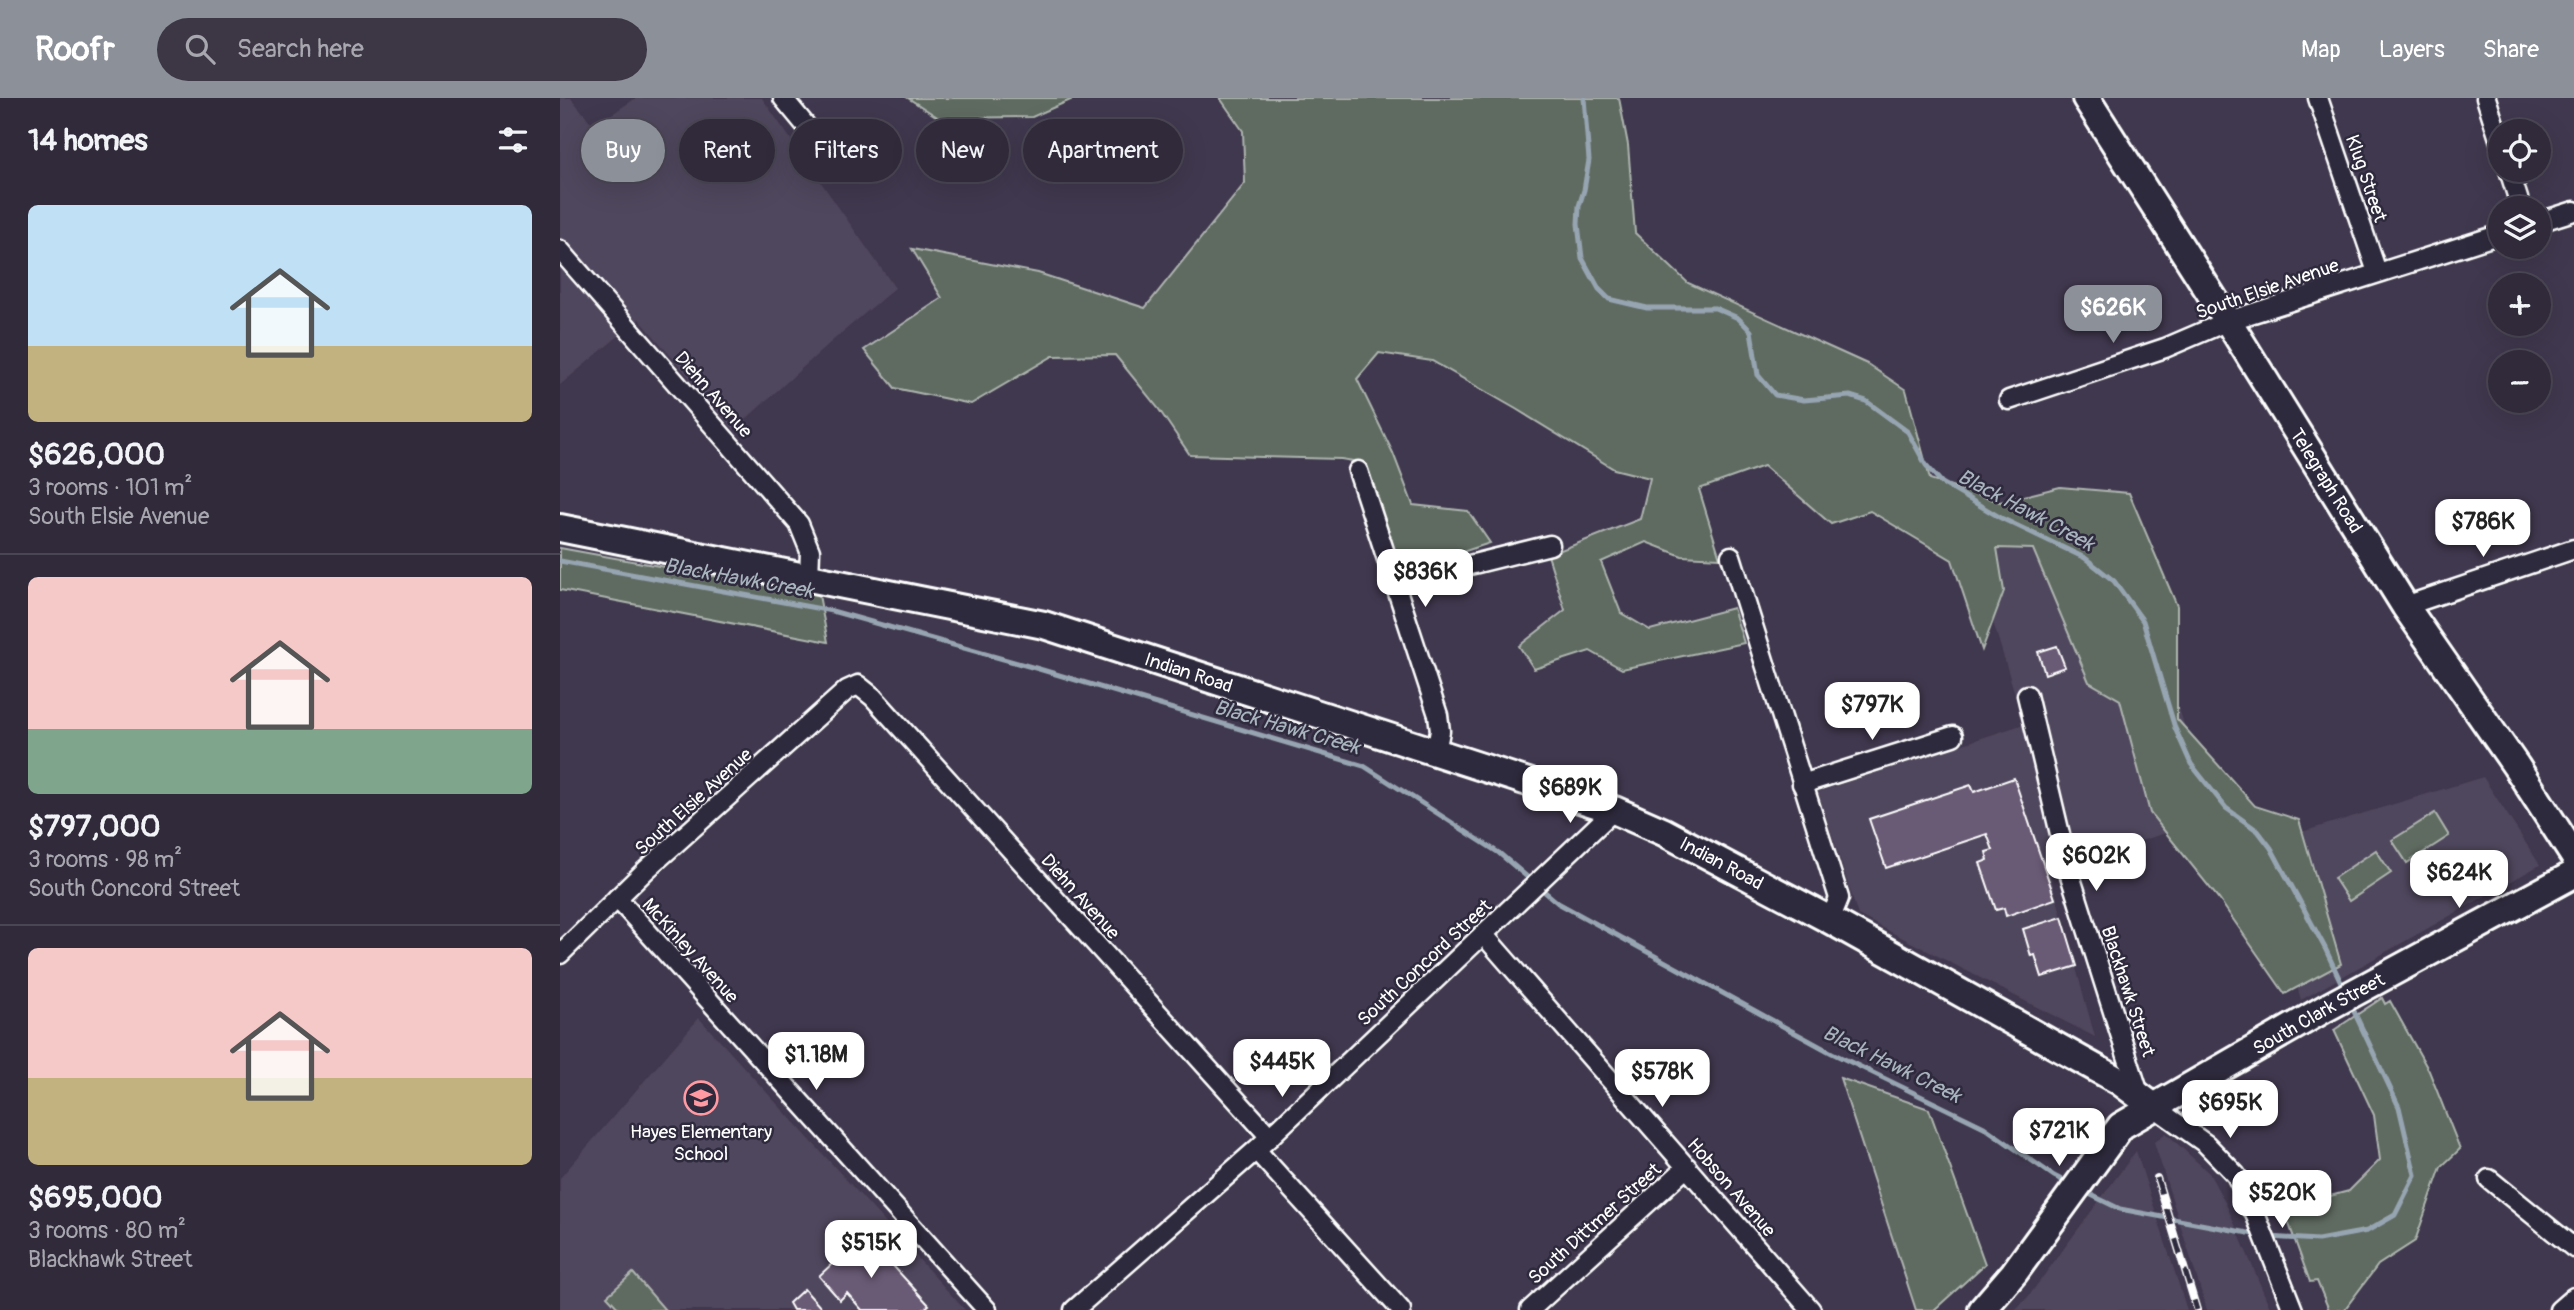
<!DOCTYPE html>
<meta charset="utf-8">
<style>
:root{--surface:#302a3a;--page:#3c3645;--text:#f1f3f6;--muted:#a8a7af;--line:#4b4654;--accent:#8c9099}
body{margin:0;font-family:Pangolin,sans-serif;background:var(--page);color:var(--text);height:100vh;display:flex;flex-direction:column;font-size:26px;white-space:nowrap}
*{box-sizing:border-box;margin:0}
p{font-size:23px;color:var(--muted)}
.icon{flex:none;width:38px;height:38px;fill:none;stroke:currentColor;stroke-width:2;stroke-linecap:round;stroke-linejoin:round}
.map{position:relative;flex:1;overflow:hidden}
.drawer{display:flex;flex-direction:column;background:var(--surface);width:560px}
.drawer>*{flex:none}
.top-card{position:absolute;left:21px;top:21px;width:665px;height:63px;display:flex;gap:14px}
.fabs{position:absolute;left:1928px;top:21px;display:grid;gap:14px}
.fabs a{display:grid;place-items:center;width:63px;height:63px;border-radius:50%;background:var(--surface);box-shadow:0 7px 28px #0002,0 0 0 2px var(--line);font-size:35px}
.price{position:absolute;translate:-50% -60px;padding:0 16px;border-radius:14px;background:#fff;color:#222;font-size:23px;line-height:46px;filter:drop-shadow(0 2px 4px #0008)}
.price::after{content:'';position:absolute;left:50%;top:42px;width:21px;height:16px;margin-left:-10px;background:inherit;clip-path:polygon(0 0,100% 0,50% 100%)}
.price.active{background:var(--accent);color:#fff}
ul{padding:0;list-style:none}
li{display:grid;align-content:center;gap:14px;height:371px;padding:0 28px}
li+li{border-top:2px solid var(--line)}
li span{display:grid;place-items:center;height:217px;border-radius:10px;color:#555}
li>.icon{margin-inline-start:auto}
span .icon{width:126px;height:126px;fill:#fffc;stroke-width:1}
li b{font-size:30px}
h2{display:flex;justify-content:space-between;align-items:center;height:84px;padding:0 28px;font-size:30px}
.chip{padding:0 24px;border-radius:32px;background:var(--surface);box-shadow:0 7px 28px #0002,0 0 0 2px var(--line);font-size:24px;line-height:63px}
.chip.active{background:var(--accent);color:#fff}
header{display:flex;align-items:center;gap:42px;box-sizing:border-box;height:98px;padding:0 35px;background:var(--accent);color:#fff}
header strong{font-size:33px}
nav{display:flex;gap:38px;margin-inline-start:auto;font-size:24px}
.search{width:490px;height:63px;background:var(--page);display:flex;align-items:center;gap:18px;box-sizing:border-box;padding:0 24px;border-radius:38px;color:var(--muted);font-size:26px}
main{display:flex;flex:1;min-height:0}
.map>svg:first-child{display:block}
</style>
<header>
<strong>Roofr</strong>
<div class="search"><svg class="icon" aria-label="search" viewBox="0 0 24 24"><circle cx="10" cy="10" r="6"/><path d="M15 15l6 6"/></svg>Search here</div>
<nav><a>Map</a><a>Layers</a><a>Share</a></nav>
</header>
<main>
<section class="drawer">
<h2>14 homes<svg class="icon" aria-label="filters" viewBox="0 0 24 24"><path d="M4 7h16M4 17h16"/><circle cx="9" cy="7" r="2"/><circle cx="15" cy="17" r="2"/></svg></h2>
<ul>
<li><span style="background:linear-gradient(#bfe0f5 65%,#c2b280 0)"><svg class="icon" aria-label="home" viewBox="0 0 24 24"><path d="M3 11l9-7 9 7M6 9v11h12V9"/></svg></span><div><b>$626,000</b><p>3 rooms · 101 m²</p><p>South Elsie Avenue</p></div></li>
<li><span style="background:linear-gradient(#f6c9c9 70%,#7fa58c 0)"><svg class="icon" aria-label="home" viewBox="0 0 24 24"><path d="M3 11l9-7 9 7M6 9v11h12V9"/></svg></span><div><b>$797,000</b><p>3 rooms · 98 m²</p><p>South Concord Street</p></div></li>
<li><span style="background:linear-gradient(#f6c9c9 60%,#c2b280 0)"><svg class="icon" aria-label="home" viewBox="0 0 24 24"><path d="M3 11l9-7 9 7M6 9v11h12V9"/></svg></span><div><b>$695,000</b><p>3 rooms · 80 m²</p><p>Blackhawk Street</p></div></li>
</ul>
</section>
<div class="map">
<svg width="2014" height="1212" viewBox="0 0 2014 1212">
<rect width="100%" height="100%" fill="#40384e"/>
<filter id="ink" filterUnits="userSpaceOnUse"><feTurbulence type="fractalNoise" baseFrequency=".0143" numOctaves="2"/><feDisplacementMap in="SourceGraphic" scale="14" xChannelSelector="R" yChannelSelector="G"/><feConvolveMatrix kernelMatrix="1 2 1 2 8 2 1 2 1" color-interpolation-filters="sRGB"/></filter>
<g filter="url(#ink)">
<g fill="#50465d">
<polygon points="0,0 11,0 34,28 76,0 202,0 335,190 271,244 174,332 79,221 0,287"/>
<polygon points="1555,404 1653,720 1489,772 1535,939 1298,817 1258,694 1464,626 1410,448"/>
<polygon points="1923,679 1980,767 1741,902 1696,748"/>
<polygon points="139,920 405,1212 0,1212 0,1080"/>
<polygon points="1606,1035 1649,1075 1667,1108 1711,1212 1647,1212 1594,1044"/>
<polygon points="1576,1053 1627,1212 1455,1212 1468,1199"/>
</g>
<g fill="#5e6b61" stroke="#aeb5b0" stroke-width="2">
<polygon points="348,0 515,0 472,19 379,20"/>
<polygon points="660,0 1059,0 1068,47 1075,135 1128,185 1307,266 1346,292 1370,381 1440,404 1500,389 1569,395 1617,508 1617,621 1695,708 1739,722 1781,866 1725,896 1659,801 1590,715 1560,602 1529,584 1473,451 1437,450 1444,493 1422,552 1392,462 1310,413 1271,426 1204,368 1139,391 1160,460 1122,458 1086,444 1041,464 1061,515 1090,532 1173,510 1184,545 1062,571 1030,553 974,571 959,548 1005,512 988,457 1080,421 1090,380 1054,371 956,311 872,263 819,255 797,281 833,355 853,407 908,413 930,445 841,474 805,365 781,361 630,357 598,310 555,257 493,258 411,306 335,290 304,252 382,200 352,151 478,175 585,210 685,85 683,33"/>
<polygon points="0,450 259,497 268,544 0,492"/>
<polygon points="1875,715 1889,738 1847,765 1832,742"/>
<polygon points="1816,752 1831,775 1789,803 1774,780"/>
<polygon points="1822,900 1825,906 1830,903 1869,973 1900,1051 1881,1069 1855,1143 1818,1167 1784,1212 1769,1212 1757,1183 1750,1184 1720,1101 1751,1103 1789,1093 1820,1062 1814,1017 1774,932"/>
<polygon points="1280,980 1369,1011 1425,1166 1374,1212 1356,1212"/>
<polygon points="73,1175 105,1212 60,1212 47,1198"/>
</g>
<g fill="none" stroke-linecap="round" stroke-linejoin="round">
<g stroke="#97a5b2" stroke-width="5">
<polyline points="1024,0 1029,62 1024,92 1019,108 1018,126 1022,160 1039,191 1049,201 1087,210 1155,210 1178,220 1191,233 1198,277 1215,297 1244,302 1290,298 1306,303 1348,334 1366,367 1382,385 1441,420 1525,460 1554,483 1583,523 1615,630 1631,666 1666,710 1698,733 1711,750 1765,850 1785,893"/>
<polyline points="0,463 272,513 479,571 804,668 939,755 998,805 1272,955 1424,1029 1494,1078 1508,1085"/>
<polyline points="1523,1093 1560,1111 1699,1137"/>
<polyline points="1709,1139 1758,1142 1807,1133 1835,1117 1855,1077 1839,1009 1790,905"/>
</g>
</g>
<g fill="#695a75" stroke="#fff" stroke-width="2">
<polygon points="1497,548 1505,569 1485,576 1478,554"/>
<polygon points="1454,680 1495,801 1446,818 1444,810 1436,812 1420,765 1428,762 1426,754 1433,752 1427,736 1326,770 1309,721 1411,687 1414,694"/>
<polygon points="1502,819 1517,868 1482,879 1475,857 1471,858 1463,831"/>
<polygon points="304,1136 369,1207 363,1212 302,1212 287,1195 280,1202 259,1178"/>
<polygon points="244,1191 263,1212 233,1212 229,1205"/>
</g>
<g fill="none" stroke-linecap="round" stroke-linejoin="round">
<defs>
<g id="street">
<polyline points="223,0 252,35"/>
<polyline points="1758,0 1817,174"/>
<polyline points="1926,0 1941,47"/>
<polyline points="1949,72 1961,110"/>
<polyline points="1979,124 2014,113"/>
<polyline points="0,152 239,426 250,453 249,480"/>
<polyline points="1449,302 1605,250 1668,223 1941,136"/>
<polyline points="798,373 878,617 880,633 876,654"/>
<polyline points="1171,458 1279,800 1270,822"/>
<polyline points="837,485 990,447"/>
<polyline points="1845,508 2014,451"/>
<polyline points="1467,597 1509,774 1580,999"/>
<polyline points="1242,686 1393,638"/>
<polyline points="57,800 427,1212"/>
<polyline points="923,836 1251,1212"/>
<polyline points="0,856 86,772 287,592 298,587 313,599 710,1039"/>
<polyline points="1594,1009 1646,1046 1676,1077 1696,1118 1733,1212"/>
<polyline points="696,1052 841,1212"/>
<polyline points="1929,1081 2014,1150"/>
<polyline points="514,1212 696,1052 1054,712"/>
<polyline points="970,1212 1127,1069"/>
<polyline points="1999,1212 2014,1199"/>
</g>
<g id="secondary">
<path id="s1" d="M1526,0L1668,223L1845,508L1956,668L2014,758"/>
<path id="s2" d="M0,430L484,527L1054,712L1104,734L1270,822L1559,983L1594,1009"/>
<path id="s3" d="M1422,1212L1454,1175L1561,1028L1766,910L2014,776"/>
</g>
</defs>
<use href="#street" stroke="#fff" stroke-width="23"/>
<use href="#secondary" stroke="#fff" stroke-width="32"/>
<use href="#street" stroke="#2f2a3d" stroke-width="18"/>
<use href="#secondary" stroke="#2f2a3d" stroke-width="26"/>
<defs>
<polyline id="rail" points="1597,1080 1637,1212"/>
</defs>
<use href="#rail" stroke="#fff" stroke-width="8"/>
<use href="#rail" stroke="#2f2a3d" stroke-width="5" stroke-dasharray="16" stroke-linecap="butt"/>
</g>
</g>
<defs>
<symbol id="school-ring" viewBox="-11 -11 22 22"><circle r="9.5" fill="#2f2a3d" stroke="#ff9aa2" stroke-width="1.5"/><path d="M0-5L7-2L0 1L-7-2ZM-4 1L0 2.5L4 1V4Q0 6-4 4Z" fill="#ff9aa2"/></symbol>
</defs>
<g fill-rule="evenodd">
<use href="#school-ring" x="122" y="981" width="38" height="38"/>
</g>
<g text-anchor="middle" stroke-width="5" stroke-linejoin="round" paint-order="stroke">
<g font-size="19" fill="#fff" stroke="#2f2a3d">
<text transform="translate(1807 80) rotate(71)" y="7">Klug Street</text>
<text transform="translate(1707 190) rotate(-19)" y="7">South Elsie Avenue</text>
<text transform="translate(154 296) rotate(49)" y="7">Diehn Avenue</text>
<text dy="7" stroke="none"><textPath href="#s1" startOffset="452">Telegraph Road</textPath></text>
<text dy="7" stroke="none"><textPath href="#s2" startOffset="646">Indian Road</textPath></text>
<text transform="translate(133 703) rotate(-42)" y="7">South Elsie Avenue</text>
<text dy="7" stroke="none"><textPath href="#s2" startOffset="1213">Indian Road</textPath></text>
<text transform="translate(521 798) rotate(48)" y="7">Diehn Avenue</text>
<text transform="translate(131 852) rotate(48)" y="7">McKinley Avenue</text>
<text transform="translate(864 864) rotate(-43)" y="7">South Concord Street</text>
<text transform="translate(1569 893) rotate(72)" y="7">Blackhawk Street</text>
<text dy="7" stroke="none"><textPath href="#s3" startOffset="458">South Clark Street</textPath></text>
<text transform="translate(1172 1089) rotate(49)" y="7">Hobson Avenue</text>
<text transform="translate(1034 1125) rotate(-42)" y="7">South Dittmer Street</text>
</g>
<g font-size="19" fill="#fff" stroke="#2f2a3d">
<text x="141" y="1040">Hayes Elementary<tspan x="141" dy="22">School</tspan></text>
</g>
<g font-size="21" font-style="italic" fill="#a8b4be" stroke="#2f2a3d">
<text transform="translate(1466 412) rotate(28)" y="7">Black Hawk Creek</text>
<text transform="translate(179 480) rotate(10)" y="7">Black Hawk Creek</text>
<text transform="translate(727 629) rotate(16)" y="7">Black Hawk Creek</text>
<text transform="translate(1332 966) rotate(26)" y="7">Black Hawk Creek</text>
</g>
</g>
</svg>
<div class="fabs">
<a><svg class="icon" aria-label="locate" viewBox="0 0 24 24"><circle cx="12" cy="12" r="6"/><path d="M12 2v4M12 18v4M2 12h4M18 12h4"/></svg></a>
<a><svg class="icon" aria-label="layers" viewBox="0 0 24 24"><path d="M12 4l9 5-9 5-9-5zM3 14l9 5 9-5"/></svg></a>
<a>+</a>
<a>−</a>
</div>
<b class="price active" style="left:1553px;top:247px">$626K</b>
<b class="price" style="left:1923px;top:461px">$786K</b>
<b class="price" style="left:865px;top:511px">$836K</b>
<b class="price" style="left:1312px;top:644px">$797K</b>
<b class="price" style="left:1010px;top:727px">$689K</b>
<b class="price" style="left:1536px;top:795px">$602K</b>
<b class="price" style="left:1899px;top:812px">$624K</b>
<b class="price" style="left:256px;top:994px">$1.18M</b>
<b class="price" style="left:722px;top:1001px">$445K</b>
<b class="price" style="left:1102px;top:1011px">$578K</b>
<b class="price" style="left:1670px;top:1042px">$695K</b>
<b class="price" style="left:1499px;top:1070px">$721K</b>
<b class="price" style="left:1722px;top:1132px">$520K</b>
<b class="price" style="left:311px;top:1182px">$515K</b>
<div class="top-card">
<a class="chip active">Buy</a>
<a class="chip">Rent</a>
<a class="chip">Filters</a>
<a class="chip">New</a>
<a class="chip">Apartment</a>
</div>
</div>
</main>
